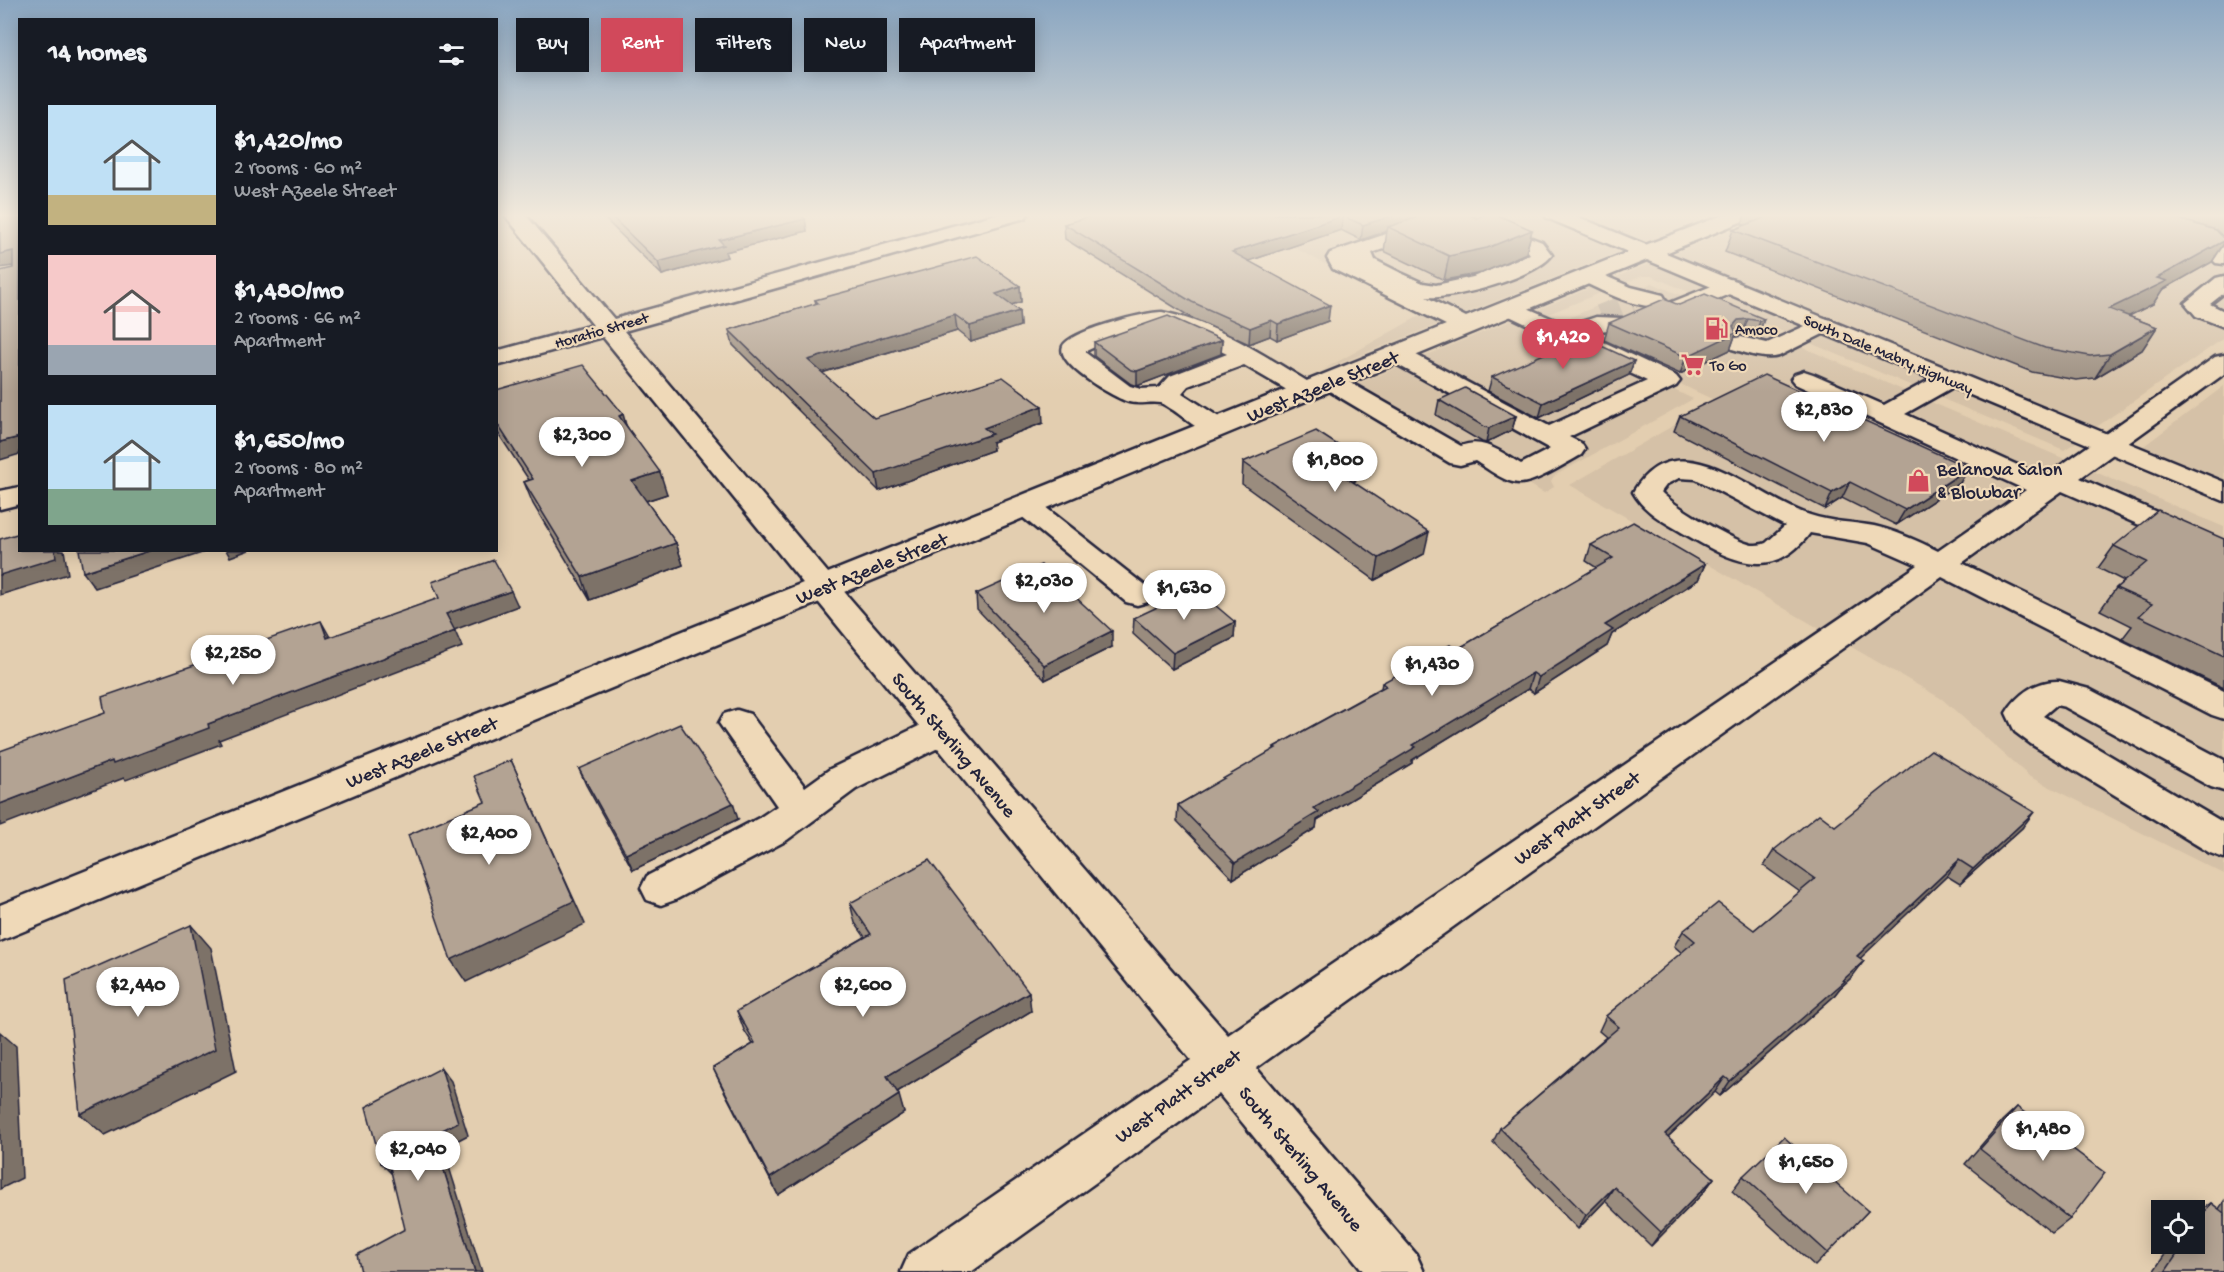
<!DOCTYPE html>
<meta charset="utf-8">
<style>
:root{--surface:#171b24;--page:#242831;--text:#f1f3f6;--muted:#9ea1a6;--accent:#d1495b}
body{margin:0;font-family:"Gochi Hand",sans-serif;background:var(--page);color:var(--text);height:100vh;display:flex;flex-direction:column;font-size:22px;white-space:nowrap}
*{box-sizing:border-box;margin:0}
p{font-size:20px;color:var(--muted)}
.icon{flex:none;width:33px;height:33px;fill:none;stroke:currentColor;stroke-width:2;stroke-linecap:round;stroke-linejoin:round}
.map{position:relative;flex:1;overflow:hidden}
.side{position:absolute;left:18px;top:18px;width:480px;height:534px;display:flex;flex-direction:column;background:var(--surface);border-radius:0px;box-shadow:0 3px 15px #0003}
.side>*{flex:none}
.guide{position:absolute;left:516px;top:18px;width:570px;height:54px;display:flex;gap:12px}
.tools{position:absolute;left:2151px;top:1200px;display:grid;gap:12px}
.tools a{display:grid;place-items:center;width:54px;height:54px;border-radius:0px;background:var(--surface);box-shadow:0 3px 15px #0003;font-size:30px}
.price{position:absolute;translate:-50% -51px;padding:0 14px;border-radius:21px;background:#fff;color:#222;font-size:20px;line-height:39px;filter:drop-shadow(0 2px 3px #0008)}
.price::after{content:'';position:absolute;left:50%;top:36px;width:18px;height:14px;margin-left:-9px;background:inherit;clip-path:polygon(0 0,100% 0,50% 100%)}
.price.selected{background:var(--accent);color:#fff}
ul{padding:0;list-style:none}
li{display:flex;align-items:center;gap:18px;height:150px;padding:0 30px}
li span{display:grid;place-items:center;flex:none;width:168px;height:120px;border-radius:0px;color:#555}
li>.icon{margin-inline-start:auto}
span .icon{width:72px;height:72px;fill:#fffc;stroke-width:1}
li b{font-size:26px}
h2{display:flex;justify-content:space-between;align-items:center;height:72px;padding:0 30px;font-size:26px}
.chip{padding:0 21px;border-radius:0px;background:var(--surface);box-shadow:0 3px 15px #0003;font-size:21px;line-height:54px}
.chip.selected{background:var(--accent);color:#fff}
.map>svg:first-child{display:block}
</style>
<div class="map">
<svg width="2224" height="1272" viewBox="0 0 2224 1272">
<rect width="100%" height="100%" fill="#e3ceb0"/>
<filter id="ink" filterUnits="userSpaceOnUse"><feTurbulence type="fractalNoise" baseFrequency=".0167" numOctaves="2"/><feDisplacementMap in="SourceGraphic" scale="12" xChannelSelector="R" yChannelSelector="G"/><feConvolveMatrix kernelMatrix="1 2 1 2 8 2 1 2 1" color-interpolation-filters="sRGB"/></filter>
<g filter="url(#ink)">
<g fill="#d5c1a7">
<polygon points="1231,214 1537,214 1624,250 1323,370 1421,315"/>
<polygon points="1572,214 1715,214 1643,243"/>
<polygon points="1771,214 2224,239 2224,338 2095,428 1672,254"/>
<polygon points="1653,262 2078,441 2064,450 1651,276 1642,276 1541,317 1545,328 1693,399 1554,476 1551,481 1554,487 1544,493 1352,386"/>
<polygon points="1652,283 2224,527 2224,874 2030,777 1942,699 1570,485 1716,401 1554,324"/>
<polygon points="2224,386 2224,482 2141,448"/>
</g>
<g fill="none" stroke-linecap="round" stroke-linejoin="round">
<polyline stroke="#bcac99" stroke-width="22" stroke-dasharray="22 11" stroke-linecap="butt" points="1600,316 1632,303"/>
<defs>
<g id="minor">
<path d="M504,214H525L614,319L996,214H1028L1025,218L624,331L834,580L1228,1035L1918,565L1868,543L1810,533C1771,585 1728,559 1683,533C1663,521 1645,513 1633,492C1678,416 1757,499 1810,515C1830,522 1853,522 1874,526C1896,531 1918,541 1938,551L2026,490L1795,384L1791,379L1795,374L1804,371L1813,374L1884,405L1942,373L1951,370L1960,373L1964,378L1960,383L1905,414L2044,477L2215,357L2224,355V374L2080,478L2224,542V562L2062,491L1962,563L2224,691V719L2212,715L1942,577L1256,1068L1416,1254L1424,1272H1364L1219,1094L971,1272H901L909,1254L1191,1060L938,748L856,789L787,840L675,900L661,905L647,900L641,888L647,876L759,818L777,806L719,723L724,714L737,710L750,714L805,787L830,769L919,726L603,337L496,366V351L593,325ZM1679,478L1696,479L1785,526L1766,543C1761,545 1756,545 1752,545C1735,542 1672,505 1661,492L1667,484Z"/>
<path d="M1445,214H1474L1471,218L1372,253L1375,260L1401,273L1423,283L1436,285L1473,277L1530,254L1527,250L1479,230L1476,226L1479,222L1486,220L1542,242L1552,255C1536,277 1453,300 1426,297L1474,321L1478,326L1474,331L1466,333L1458,331L1333,269L1327,258L1330,253Z"/>
<polygon points="1726,214 1753,214 1750,218 1656,257 1648,258 1640,257 1637,252 1640,247"/>
<polygon points="2097,214 2127,214 2217,242 2224,247 2224,264 2216,263 2203,250 2100,218"/>
<path d="M1589,269L1631,287L1663,295L1666,300L1663,305C1639,311 1603,291 1581,281L1578,276L1581,271Z"/>
<polygon points="2224,276 2224,293 2210,304 2224,311 2224,327 2196,316 2185,303 2216,278"/>
<polygon points="1729,279 1737,281 1740,286 1737,291 1675,316 1667,314 1663,309 1667,304"/>
<path d="M1511,301L1569,326L1596,317L1622,318L1626,323L1622,328L1600,331L1589,335L1676,376L1680,381L1676,386L1569,437L1581,443L1585,449L1581,455C1566,463 1537,482 1521,483C1506,484 1487,468 1475,461L1460,465L1450,463L1321,386L1317,381L1321,376L1330,373L1339,376L1461,446C1483,437 1502,453 1521,464L1550,449L1387,359L1384,354L1387,349L1396,347L1405,349L1549,426L1647,381L1503,313L1499,308L1503,303Z"/>
<path d="M1162,312C1218,323 1266,357 1315,386L1319,391L1315,396L1306,399L1297,396L1244,365L1188,386L1182,393L1225,421L1229,427L1225,433C1205,438 1189,421 1173,410C1169,408 1165,404 1161,403C1150,401 1140,405 1129,402C1114,398 1055,364 1063,346C1070,331 1145,312 1162,312ZM1151,326L1171,328L1227,354L1170,376L1159,388L1141,389L1130,386L1086,353V351L1125,333Z"/>
<path d="M1823,318L1831,320L1835,325L1831,330L1779,356C1764,360 1747,353 1732,349L1729,344L1732,339L1741,337L1767,343Z"/>
<polygon points="20,487 20,504 0,509 0,491"/>
<polygon points="1025,496 1035,499 1148,588 1153,595 1148,602 1137,605 1126,602 1015,511 1010,505 1015,499"/>
<path d="M2059,681L2089,689L2224,760V791L2211,787L2065,707L2056,705L2043,716L2224,823V858L2210,853L2031,744L2015,732L2006,713C2017,694 2037,680 2059,681Z"/>
</g>
<polygon id="major" points="1544,214 1571,214 2224,482 2224,501 1647,260 0,941 0,905 1628,252 1547,218"/>
</defs>
<use href="#minor" stroke="#22223b" stroke-width="5"/>
<use href="#major" stroke="#22223b" stroke-width="5"/>
<use href="#minor" fill="#efd9b8" fill-rule="evenodd"/>
<use href="#major" fill="#efd9b8" fill-rule="evenodd"/>
</g>
<g fill="#9a8c7e" stroke="#22223b" stroke-width="1.5">
<polygon points="600,214 798,214 805,219 807,231 725,252 727,257 662,275"/>
<polygon points="1099,214 1424,214 1423,215 1476,218 1532,230 1526,253 1482,273 1444,280 1384,251 1387,231 1361,240 1341,230 1249,261 1328,321 1277,340 1270,336 1249,344 1192,318 1065,239 1064,224"/>
<polygon points="1745,214 2224,214 2224,244 2212,262 2162,290 2153,304 2128,316 2157,327 2142,350 2095,378 2076,380 2032,372 1725,252 1733,230 1745,225 1742,224"/>
<polygon points="1020,286 1021,302 1011,305 1019,311 1020,326 971,342 957,331 822,373 874,418 1043,423 992,442 993,450 879,491 733,345 729,330 816,304 815,300"/>
<polygon points="1679,305 1764,319 1758,336 1754,338 1742,335 1735,336 1730,350 1680,374 1604,340 1609,323"/>
<polygon points="1222,340 1221,354 1137,386 1131,384 1094,356 1094,342"/>
<polygon points="1634,361 1629,375 1539,418 1488,391 1492,377"/>
<polygon points="496,390 626,425 667,494 646,501 676,543 683,565 590,600 533,504 524,482 529,480 496,430"/>
<polygon points="1439,400 1516,416 1512,430 1486,443 1482,442 1436,415"/>
<polygon points="1680,416 1960,483 1896,525 1842,498 1825,509 1674,431"/>
<polygon points="1243,462 1355,481 1353,482 1424,554 1375,580 1242,484"/>
<polygon points="2224,539 2224,688 2122,639 2132,626 2100,610 2116,588 2124,581 2098,568 2114,546"/>
<polygon points="1591,545 1705,564 1698,580 1612,634 1607,646 1534,693 1528,689 1412,760 1412,763 1317,820 1316,828 1233,879 1177,821 1178,805 1274,750 1274,747 1381,688 1382,683 1456,650 1597,568 1586,561"/>
<polygon points="976,594 1112,647 1045,680 977,609"/>
<polygon points="1134,618 1235,622 1234,638 1172,669 1133,634"/>
<polygon points="579,769 738,819 633,870 586,785"/>
<polygon points="1835,826 2022,828 1960,884 1947,876 1860,958 1852,977 1840,988 1833,997 1720,1096 1715,1092 1668,1137 1714,1178 1703,1193 1651,1246 1605,1201 1578,1229 1493,1142 1500,1128 1606,1037 1599,1031 1606,1016 1682,953 1674,946 1683,931 1754,930 1800,892 1764,866 1774,850"/>
<polygon points="850,903 1031,1011 897,1092 904,1113 778,1195 722,1087 713,1068 753,1044 744,1030 737,1011 865,937 855,923"/>
<polygon points="2017,1107 2070,1219 2052,1233 1965,1164 2002,1121"/>
<polygon points="1743,1176 1868,1211 1815,1266 1732,1191"/>
<polygon points="2224,1201 2224,1272 2153,1272 2172,1244 2194,1244 2194,1215 2211,1203 2219,1209"/>
</g>
<g fill="#7d7267" stroke="#22223b" stroke-width="1.5">
<polygon points="1398,214 1424,214 1423,219 1388,227 1387,231 1361,240 1363,225"/>
<polygon points="1343,216 1341,230 1231,267 1232,252"/>
<polygon points="805,219 807,231 725,252 727,257 662,275 658,262 719,240"/>
<polygon points="1532,230 1526,253 1482,273 1444,280 1449,256"/>
<polygon points="2224,241 2224,243 2212,262 2162,290 2153,304 2096,333 2109,309 2157,278"/>
<polygon points="13,251 20,265 0,268 0,254"/>
<polygon points="1020,286 1021,302 997,309 996,294"/>
<polygon points="1330,305 1328,321 1277,340 1278,324"/>
<polygon points="1019,311 1020,326 971,342 970,326"/>
<polygon points="955,315 957,331 811,376 808,360"/>
<polygon points="1748,319 1742,335 1735,336 1730,350 1680,374 1686,357 1733,326 1738,320"/>
<polygon points="1764,319 1758,336 1754,338 1760,321"/>
<polygon points="1271,320 1270,336 1249,344 1250,328"/>
<polygon points="2157,327 2142,350 2095,378 2110,354"/>
<polygon points="1222,340 1221,354 1137,386 1137,371"/>
<polygon points="1634,361 1629,375 1539,418 1543,403"/>
<polygon points="1042,406 1043,423 992,442 993,450 879,491 876,474 984,428"/>
<polygon points="623,414 629,436 619,416"/>
<polygon points="1516,416 1512,430 1486,443 1489,428"/>
<polygon points="20,437 20,454 0,460 0,442"/>
<polygon points="1359,459 1355,481 1332,492 1335,470"/>
<polygon points="1969,468 1960,483 1896,525 1905,510"/>
<polygon points="660,472 667,494 639,503 632,481"/>
<polygon points="1850,482 1842,498 1825,509 1832,493"/>
<polygon points="1429,532 1424,554 1375,580 1379,558"/>
<polygon points="676,543 683,565 590,600 582,577"/>
<polygon points="55,550 64,550 68,574 0,595 0,575"/>
<polygon points="152,550 211,550 95,588 83,572"/>
<polygon points="226,550 249,550 230,557"/>
<polygon points="1705,564 1698,580 1612,634 1607,646 1534,693 1539,677 1605,625"/>
<polygon points="511,591 518,606 454,630 446,614"/>
<polygon points="321,621 330,637 327,638"/>
<polygon points="1235,622 1234,638 1172,669 1173,653"/>
<polygon points="455,631 462,647 219,740 221,744 126,780 124,778 0,826 0,804 208,724"/>
<polygon points="1112,631 1112,647 1045,680 1044,665"/>
<polygon points="1533,673 1528,689 1412,760 1412,763 1317,820 1316,828 1233,879 1235,863 1314,808 1413,745"/>
<polygon points="511,760 585,924 466,982 451,960"/>
<polygon points="733,803 738,819 633,870 626,854"/>
<polygon points="2034,812 2022,828 1960,884 1973,869"/>
<polygon points="1959,860 1947,876 1846,972 1857,956"/>
<polygon points="191,925 211,948 236,1071 105,1135 80,1114"/>
<polygon points="1864,961 1852,977 1840,988 1833,997 1720,1096 1730,1081"/>
<polygon points="1029,992 1031,1011 892,1095 887,1076"/>
<polygon points="0,1032 16,1046 22,1178 0,1189"/>
<polygon points="441,1068 451,1081 468,1135 443,1148 482,1272 475,1272 433,1135"/>
<polygon points="1725,1077 1715,1092 1655,1149 1665,1134"/>
<polygon points="899,1095 904,1113 778,1195 770,1178"/>
<polygon points="388,1159 393,1175 381,1163"/>
<polygon points="1714,1178 1703,1193 1651,1246 1661,1232"/>
<polygon points="1614,1187 1605,1201 1578,1229 1586,1215"/>
</g>
<g fill="#b3a393" stroke="#22223b" stroke-width="1.5">
<polygon points="0,214 20,214 20,437 0,442 0,271 13,268 13,251 0,254"/>
<polygon points="609,214 798,214 805,219 719,240 724,245 658,262"/>
<polygon points="1099,214 1398,214 1363,225 1343,216 1232,252 1330,305 1278,324 1271,320 1250,328 1192,302 1064,224"/>
<polygon points="1428,214 1467,214 1476,218 1487,214 1495,214 1532,230 1487,248 1449,256 1388,227"/>
<polygon points="1774,214 2161,214 2216,230 2224,238 2224,241 2157,278 2167,281 2109,309 2157,327 2110,354 2090,356 2045,348 1733,230"/>
<polygon points="977,256 1020,286 996,294 1019,311 970,326 955,315 808,360 874,418 1003,377 1042,406 984,428 992,434 876,474 729,330 818,303 815,300"/>
<polygon points="1705,294 1764,319 1760,321 1748,319 1738,320 1733,326 1736,333 1686,357 1609,323 1664,299 1679,305"/>
<polygon points="1168,316 1222,340 1137,371 1131,370 1094,342"/>
<polygon points="1582,337 1634,361 1543,403 1492,377"/>
<polygon points="583,365 623,414 619,416 660,472 632,481 676,543 582,577 524,482 533,479 496,422 496,390"/>
<polygon points="1764,375 1969,468 1905,510 1850,482 1832,493 1680,416"/>
<polygon points="1465,388 1516,416 1489,428 1485,427 1439,400"/>
<polygon points="1316,431 1359,459 1335,470 1429,532 1379,558 1243,462"/>
<polygon points="2158,510 2224,539 2224,656 2139,616 2152,604 2116,588 2147,562 2114,546"/>
<polygon points="1633,522 1705,564 1605,625 1613,630 1539,677 1533,673 1413,745 1416,747 1314,808 1319,812 1235,863 1178,805 1276,748 1274,747 1386,686 1382,683 1450,645 1456,650 1613,558 1591,545"/>
<polygon points="20,533 20,550 55,550 56,558 0,575 0,539"/>
<polygon points="79,550 152,550 83,572"/>
<polygon points="494,560 511,591 446,614 455,631 208,724 209,728 113,764 112,761 0,804 0,751 105,713 102,697 321,621 327,638 439,598 432,582"/>
<polygon points="1041,565 1112,631 1044,665 976,594"/>
<polygon points="1196,589 1235,622 1173,653 1134,618"/>
<polygon points="680,724 733,803 626,854 579,769"/>
<polygon points="1931,750 2034,812 1973,869 1959,860 1857,956 1864,961 1843,980 1845,981 1730,1081 1725,1077 1665,1134 1714,1178 1661,1232 1614,1187 1586,1215 1500,1128 1619,1027 1606,1016 1695,941 1683,931 1718,903 1754,930 1815,879 1774,850 1819,814 1835,826"/>
<polygon points="511,760 574,901 451,960 408,835 485,802 474,776"/>
<polygon points="929,860 1029,992 887,1076 899,1095 770,1178 713,1068 755,1043 737,1011 871,934 850,903"/>
<polygon points="191,925 215,1049 80,1114 66,980"/>
<polygon points="441,1068 458,1122 433,1135 475,1272 361,1272 357,1255 405,1229 388,1159 381,1163 366,1107"/>
<polygon points="2017,1107 2105,1173 2070,1219 1980,1149"/>
<polygon points="1784,1137 1868,1211 1828,1253 1743,1176"/>
<polygon points="2211,1203 2224,1213 2224,1272 2165,1272 2184,1244 2194,1244 2194,1228"/>
</g>
</g>
<linearGradient id="sky" x2="0" y2="1"><stop stop-color="#8aa6c1"/><stop offset="0.55" stop-color="#f2e9db"/><stop offset="1" stop-color="#f2e9db" stop-opacity="0"/></linearGradient>
<rect width="2224" height="392" fill="url(#sky)"/>
<defs>
<symbol id="fuel-bare" viewBox="-9 -9 18 18"><path d="M-5.5-6h7V0h2V4h1.3V-2.5L3-4.5l.8-.8L6-3V5H2.5V1h-1V6h-7ZM-4.2-4.7v3.2H.2V-4.7Z" fill="#d1495b" stroke="#efd9b8" stroke-width="2.5" paint-order="stroke"/></symbol>
<symbol id="supermarket-bare" viewBox="-9 -9 18 18"><path d="M-6-5.5h2.5l.6 2H6L4.5 2H-2.5L-4.4-4H-6ZM-1.5 3.2a1.3 1.3 0 1 0 .1 0ZM3 3.2a1.3 1.3 0 1 0 .1 0Z" fill="#d1495b" stroke="#efd9b8" stroke-width="2.5" paint-order="stroke"/></symbol>
<symbol id="shop-bare" viewBox="-9 -9 18 18"><path d="M-5-2.5h2.3a2.7 3.5 0 0 1 5.4 0H5L5.5 6h-11ZM-1.5-2.5h3a1.5 2.3 0 0 0-3 0Z" fill="#d1495b" stroke="#efd9b8" stroke-width="2.5" paint-order="stroke"/></symbol>
</defs>
<g fill-rule="evenodd">
<use href="#fuel-bare" x="1700" y="312" width="33" height="33"/>
<use href="#supermarket-bare" x="1676" y="348" width="33" height="33"/>
<use href="#shop-bare" x="1902" y="464" width="33" height="33"/>
</g>
<g text-anchor="middle" stroke-width="4.5" stroke-linejoin="round" paint-order="stroke">
<g font-size="16" fill="#22223b" stroke="#efd9b8" text-anchor="start">
<text x="1735" y="334">Amoco</text>
<text x="1710" y="370">To Go</text>
</g>
<g font-size="16" fill="#22223b" stroke="#efd9b8">
<text transform="translate(601 329) rotate(-16)" y="6">Horatio Street</text>
<text transform="translate(1889 353) rotate(23)" y="6">South Dale Mabry Highway</text>
</g>
<g font-size="20" fill="#22223b" stroke="#efd9b8">
<text transform="translate(1322 385) rotate(-22)" y="7">West Azeele Street</text>
<text transform="translate(871 567) rotate(-22)" y="7">West Azeele Street</text>
<text transform="translate(955 744) rotate(50)" y="7">South Sterling Avenue</text>
<text transform="translate(421 751) rotate(-22)" y="7">West Azeele Street</text>
<text transform="translate(1576 817) rotate(-35)" y="7">West Platt Street</text>
<text transform="translate(1177 1095) rotate(-35)" y="7">West Platt Street</text>
<text transform="translate(1302 1158) rotate(50)" y="7">South Sterling Avenue</text>
</g>
<g font-size="20" fill="#22223b" stroke="#efd9b8" text-anchor="start">
<text x="1937" y="475">Belanova Salon<tspan x="1937" dy="23">&amp; Blowbar</tspan></text>
</g>
</g>
</svg>
<div class="tools">
<a><svg class="icon" aria-label="locate" viewBox="0 0 24 24"><circle cx="12" cy="12" r="6"/><path d="M12 2v4M12 18v4M2 12h4M18 12h4"/></svg></a>
</div>
<b class="price selected" style="left:1563px;top:370px">$1,420</b>
<b class="price" style="left:1824px;top:443px">$2,830</b>
<b class="price" style="left:582px;top:468px">$2,300</b>
<b class="price" style="left:1335px;top:493px">$1,800</b>
<b class="price" style="left:1044px;top:614px">$2,030</b>
<b class="price" style="left:1184px;top:621px">$1,630</b>
<b class="price" style="left:233px;top:686px">$2,250</b>
<b class="price" style="left:1432px;top:697px">$1,430</b>
<b class="price" style="left:489px;top:866px">$2,400</b>
<b class="price" style="left:138px;top:1018px">$2,440</b>
<b class="price" style="left:863px;top:1018px">$2,600</b>
<b class="price" style="left:2043px;top:1162px">$1,480</b>
<b class="price" style="left:418px;top:1182px">$2,040</b>
<b class="price" style="left:1806px;top:1195px">$1,650</b>
<div class="guide">
<a class="chip">Buy</a>
<a class="chip selected">Rent</a>
<a class="chip">Filters</a>
<a class="chip">New</a>
<a class="chip">Apartment</a>
</div>
<section class="side">
<h2>14 homes<svg class="icon" aria-label="filters" viewBox="0 0 24 24"><path d="M4 7h16M4 17h16"/><circle cx="9" cy="7" r="2"/><circle cx="15" cy="17" r="2"/></svg></h2>
<ul>
<li><span style="background:linear-gradient(#bfe0f5 75%,#c2b280 0)"><svg class="icon" aria-label="home" viewBox="0 0 24 24"><path d="M3 11l9-7 9 7M6 9v11h12V9"/></svg></span><div><b>$1,420/mo</b><p>2 rooms · 60 m²</p><p>West Azeele Street</p></div></li>
<li><span style="background:linear-gradient(#f6c9c9 75%,#9aa5b1 0)"><svg class="icon" aria-label="home" viewBox="0 0 24 24"><path d="M3 11l9-7 9 7M6 9v11h12V9"/></svg></span><div><b>$1,480/mo</b><p>2 rooms · 66 m²</p><p>Apartment</p></div></li>
<li><span style="background:linear-gradient(#bfe0f5 70%,#7fa58c 0)"><svg class="icon" aria-label="home" viewBox="0 0 24 24"><path d="M3 11l9-7 9 7M6 9v11h12V9"/></svg></span><div><b>$1,650/mo</b><p>2 rooms · 80 m²</p><p>Apartment</p></div></li>
</ul>
</section>
</div>
